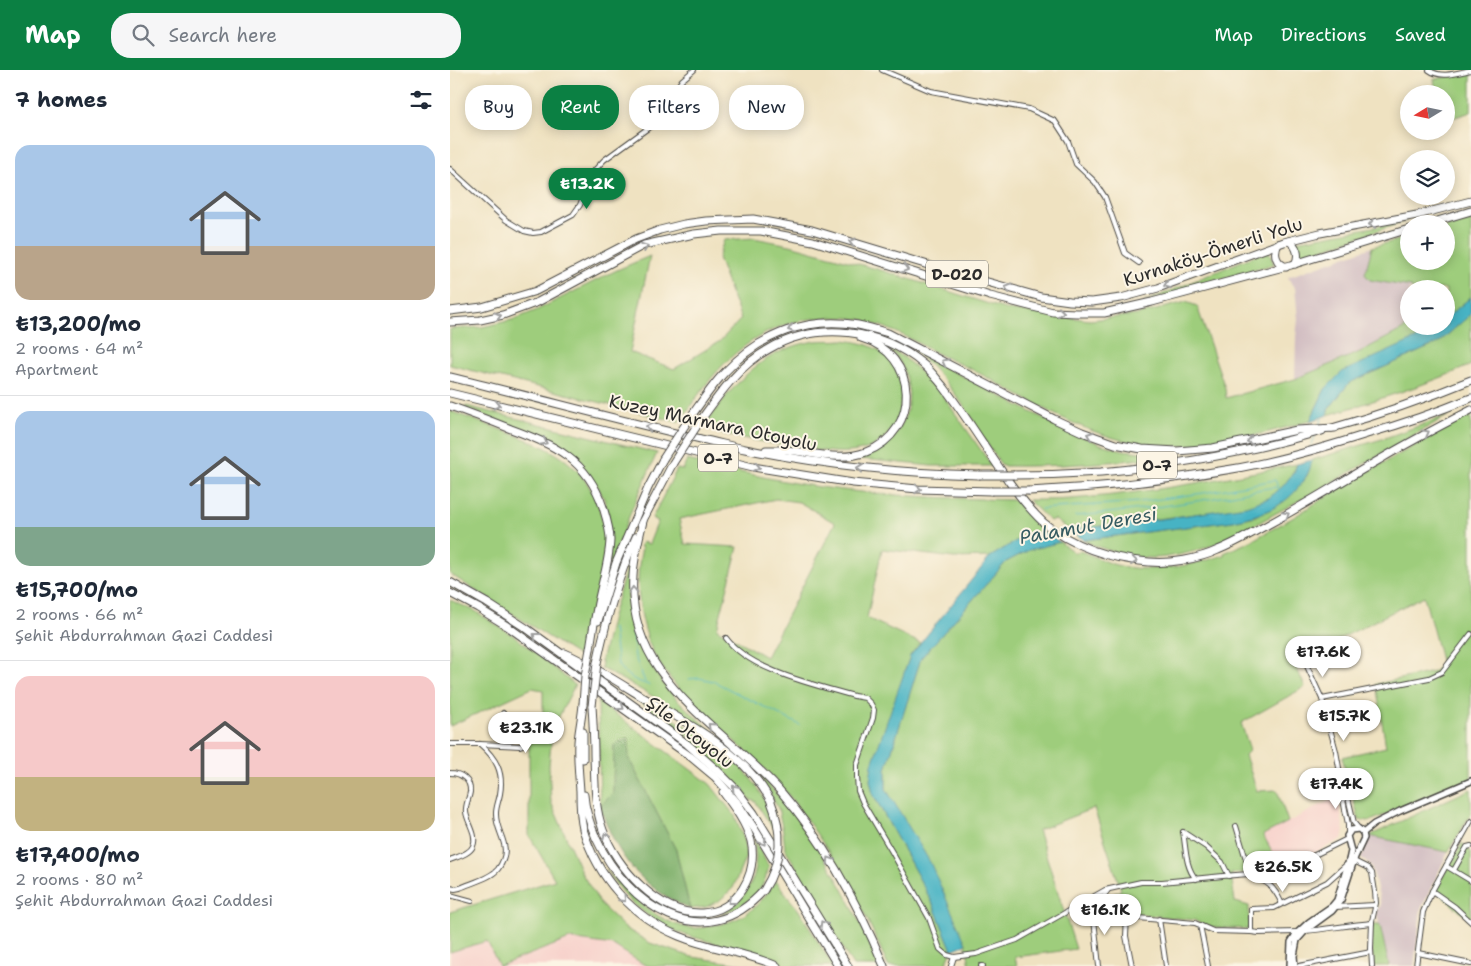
<!DOCTYPE html>
<meta charset="utf-8">
<style>
:root{--surface:#fff;--page:#f6f6f7;--text:#1f2937;--muted:#747a83;--line:#e0e1e3;--accent:#0b8043}
body{margin:0;font-family:"Shantell Sans",sans-serif;background:var(--page);color:var(--text);height:100vh;display:flex;flex-direction:column;font-size:19px;white-space:nowrap}
*{box-sizing:border-box;margin:0}
p{font-size:16px;color:var(--muted)}
.icon{flex:none;width:28px;height:28px;fill:none;stroke:currentColor;stroke-width:2;stroke-linecap:round;stroke-linejoin:round}
.map{position:relative;flex:1;overflow:hidden}
.side{display:flex;flex-direction:column;background:var(--surface);width:450px}
.side>*{flex:none}
.top-card{position:absolute;left:15px;top:15px;width:475px;height:45px;display:flex;gap:10px}
.needle{width:32px;rotate:260deg}
.controls{position:absolute;left:950px;top:15px;display:grid;gap:10px}
.controls a{display:grid;place-items:center;width:55px;height:55px;border-radius:50%;background:var(--surface);box-shadow:0 2px 12px #0003;font-size:25px}
.price{position:absolute;translate:-50% -42px;padding:0 11px;border-radius:18px;background:#fff;color:#222;font-size:16px;line-height:32px;filter:drop-shadow(0 1px 2px #0008)}
.price::after{content:'';position:absolute;left:50%;top:30px;width:15px;height:11px;margin-left:-8px;background:inherit;clip-path:polygon(0 0,100% 0,50% 100%)}
.price.current{background:var(--accent);color:#fff}
ul{padding:0;list-style:none}
li{display:grid;align-content:center;gap:10px;height:265px;padding:0 15px}
li+li{border-top:1px solid var(--line)}
li span{display:grid;place-items:center;height:155px;border-radius:15px;color:#555}
li>.icon{margin-inline-start:auto}
span .icon{width:90px;height:90px;fill:#fffc;stroke-width:1}
li b{font-size:21px}
h2{display:flex;justify-content:space-between;align-items:center;height:60px;padding:0 15px;font-size:21px}
.tag{padding:0 18px;border-radius:20px;background:var(--surface);box-shadow:0 2px 12px #0003;font-size:18px;line-height:45px}
.tag.current{background:var(--accent);color:#fff}
header{display:flex;align-items:center;gap:30px;box-sizing:border-box;height:70px;padding:0 25px;background:var(--accent);color:#fff}
header strong{font-size:24px}
nav{display:flex;gap:28px;margin-inline-start:auto;font-size:18px}
.search{width:350px;height:45px;background:var(--page);display:flex;align-items:center;gap:12px;box-sizing:border-box;padding:0 18px;border-radius:20px;color:var(--muted);font-size:19px}
main{display:flex;flex:1;min-height:0}
.map>svg:first-child{display:block}
</style>
<header>
<strong>Map</strong>
<div class="search"><svg class="icon" aria-label="search" viewBox="0 0 24 24"><circle cx="10" cy="10" r="6"/><path d="M15 15l6 6"/></svg>Search here</div>
<nav><a>Map</a><a>Directions</a><a>Saved</a></nav>
</header>
<main>
<section class="side">
<h2>7 homes<svg class="icon" aria-label="filters" viewBox="0 0 24 24"><path d="M4 7h16M4 17h16"/><circle cx="9" cy="7" r="2"/><circle cx="15" cy="17" r="2"/></svg></h2>
<ul>
<li><span style="background:linear-gradient(#a9c7e8 65%,#b9a48a 0)"><svg class="icon" aria-label="home" viewBox="0 0 24 24"><path d="M3 11l9-7 9 7M6 9v11h12V9"/></svg></span><div><b>₺13,200/mo</b><p>2 rooms · 64 m²</p><p>Apartment</p></div></li>
<li><span style="background:linear-gradient(#a9c7e8 75%,#7fa58c 0)"><svg class="icon" aria-label="home" viewBox="0 0 24 24"><path d="M3 11l9-7 9 7M6 9v11h12V9"/></svg></span><div><b>₺15,700/mo</b><p>2 rooms · 66 m²</p><p>Şehit Abdurrahman Gazi Caddesi</p></div></li>
<li><span style="background:linear-gradient(#f6c9c9 65%,#c2b280 0)"><svg class="icon" aria-label="home" viewBox="0 0 24 24"><path d="M3 11l9-7 9 7M6 9v11h12V9"/></svg></span><div><b>₺17,400/mo</b><p>2 rooms · 80 m²</p><p>Şehit Abdurrahman Gazi Caddesi</p></div></li>
</ul>
</section>
<div class="map">
<svg width="1021" height="896" viewBox="0 0 1021 896">
<rect width="100%" height="100%" fill="#fcf5e5"/>
<filter id="ink" filterUnits="userSpaceOnUse"><feTurbulence type="fractalNoise" baseFrequency=".02" numOctaves="2"/><feDisplacementMap in="SourceGraphic" scale="10" xChannelSelector="R" yChannelSelector="G"/><feConvolveMatrix kernelMatrix="1 2 1 2 8 2 1 2 1" color-interpolation-filters="sRGB"/></filter>
<filter id="wash" filterUnits="userSpaceOnUse"><feTurbulence type="fractalNoise" baseFrequency=".0096" numOctaves="4" result="noise"/><feDisplacementMap in="SourceGraphic" scale="20" xChannelSelector="R" yChannelSelector="G"/><feGaussianBlur stdDeviation="1.12" result="paint"/><feColorMatrix in="noise" values="0 0 0 0 0 0 0 0 0 0 0 0 0 0 0 0 0 1.4 0 .05"/><feComposite in="paint" operator="in"/></filter>
<g filter="url(#wash)">
<rect width="100%" height="100%" fill="#efe2c1"/>
<g fill="#f7d0ca">
<polygon points="888,726 894,761 892,769 832,799 813,765"/>
<polygon points="120,869 163,875 193,894 199,896 0,896 0,882 37,871 49,896"/>
</g>
<g fill="#d2bec2">
<polygon points="922,177 915,204 961,217 962,219 959,219 959,256 910,282 845,309 846,266 848,249 845,218 838,207"/>
<polygon points="919,766 998,782 971,839 964,896 939,896 926,841 931,835 924,805 919,793 911,789"/>
</g>
<g fill="#9ecd7b" stroke="#647c53" fill-rule="evenodd">
<polygon points="1021,3 1021,42 996,50 996,24 986,24 984,9"/>
<polygon points="1021,150 1021,227 996,248 996,219 962,219 961,217 920,210 915,204 922,177 959,167 959,191 996,191 996,157"/>
<polygon points="957,151 851,186 846,171"/>
<path d="M304,168L340,175L434,201L558,240L640,250L687,245L736,232L747,236L775,318L776,328L845,309L910,282L959,256H987L981,262L875,319L860,351C812,364 761,378 711,376C648,373 593,338 540,309C523,299 505,292 488,284C473,276 457,266 441,260C433,256 424,254 416,252L415,250C362,241 314,254 275,293C265,303 255,316 246,328C242,333 239,340 235,344C233,346 230,349 228,352L0,295V259L32,257L62,250L85,241L167,200L200,186L180,282L224,299L270,271L291,249L268,188L274,170Z"/>
<polygon points="818,180 824,194 694,232"/>
<path d="M1021,244V295C974,316 926,330 878,345V340L899,313L988,273Z"/>
<path d="M393,270C409,272 426,275 438,288C462,314 453,364 419,378C396,386 374,381 351,378C323,374 296,369 269,363L268,361L253,357L280,321H281C303,294 330,277 365,271C374,270 384,271 393,270Z"/>
<path d="M439,279L455,288L480,311L491,323L542,396H481L401,388C410,387 418,385 426,380C455,365 466,330 454,301C451,292 445,286 439,279Z"/>
<path d="M464,281L583,343L617,360L650,374L673,380L722,386C666,392 609,397 552,396L524,354L525,353C508,326 489,301 464,281Z"/>
<polygon points="16,336 207,383 182,439 160,497 158,443 154,429 148,417 133,396 115,379 93,368 15,338"/>
<path d="M0,341C19,348 38,355 57,362C98,377 132,391 148,435C153,449 156,465 154,480C151,516 138,552 130,587L0,504Z"/>
<path d="M999,345C942,377 887,411 830,441C796,460 762,480 722,486C703,490 684,487 666,483L665,482C655,479 643,476 634,470L783,451L806,446L857,406L862,390L932,369Z"/>
<path d="M1021,345V710L920,751L909,750L892,687L936,677L926,614L983,602L992,594L974,526L844,592L855,617L791,653L800,680L795,685L807,721L827,720L838,752L813,765L832,799L781,804L785,832L799,836V859L758,857L744,850L636,838L671,820L644,738L588,760L626,879L565,887L567,896H520L516,874L436,719V699L471,588L556,492L579,480L610,472L625,483L630,481C642,485 654,492 666,495C703,504 739,496 774,485V483L801,471L844,447L894,415L982,366Z"/>
<path d="M237,390C273,398 309,407 345,413C418,426 492,428 565,430L596,463L566,471L540,487L504,488L432,479L417,548L470,573L460,586L420,710L423,724L482,832L502,880L495,896H438C419,849 395,804 366,763C352,743 339,724 322,706C287,670 243,641 214,600C206,590 201,578 196,566H197C188,537 185,508 192,478L190,477L192,472L199,474L208,451L202,448L227,399L233,400ZM326,429L349,432L385,453L316,587L267,559L288,477L235,474L229,449Z"/>
<path d="M847,394C842,408 831,420 819,429C809,436 780,439 767,441C718,448 668,454 619,460L604,449L600,451L578,430C596,430 614,430 632,428C704,422 776,408 847,394Z"/>
<path d="M178,494C178,508 177,522 179,536C183,565 198,595 217,618C228,632 242,643 255,655C284,681 314,707 339,738C377,785 406,840 429,896H403L335,778L333,761L328,738L308,703L255,658L204,627L151,598L152,592H151L162,546Z"/>
<polygon points="0,530 25,541 67,568 125,615 102,660 99,696 101,732 132,804 152,836 175,858 200,873 242,887 304,896 199,896 193,894 163,875 120,869 49,896 37,871 0,882 0,842 105,810 79,765 79,676 93,646 93,620 82,618 0,656"/>
<path d="M182,626C236,656 315,693 324,760L305,731L300,730C282,708 263,689 241,672L242,669Z"/>
<polygon points="148,631 260,714 285,746 295,772 296,786 283,818 270,830 256,837 240,839 226,780 179,689 164,675 163,723 150,736"/>
<polygon points="1021,719 1021,743 998,782 919,766"/>
<path d="M304,769L319,797C317,803 315,811 312,816C306,829 285,839 272,845V844C290,832 301,819 306,798L305,797L306,788Z"/>
<polygon points="1012,773 1021,782 1021,851 985,820"/>
<path d="M156,799C179,826 222,868 260,856C265,854 270,855 275,853C301,846 312,831 326,810L337,826L348,839L383,896H336L311,886L236,865L223,860L209,854L182,833L171,821Z"/>
<polygon points="919,855 930,855 939,896 924,896"/>
</g>
<path fill="#7eb06b" stroke="#546e4b" d="M178,668L179,689L226,780L240,839C190,816 167,788 150,736L163,723L164,675Z"/>
<g fill="#47b3c4" stroke="#396f78">
<polygon points="1021,227 1021,244 988,273 899,313 878,340 878,345 860,351 875,319 892,302 981,262 987,256 996,256 996,248"/>
<path d="M862,390C861,395 860,400 857,405C855,409 851,414 848,418C831,439 809,445 783,451L634,470L619,460L719,448L796,436L819,428L833,416L844,402L847,394Z"/>
<polygon points="596,463 610,472 579,480 556,492 471,588 436,699 436,719 480,792 516,874 502,880 482,832 423,724 420,710 422,694 460,586 540,487 566,471"/>
</g>
<g fill="none" stroke-linecap="round" stroke-linejoin="round">
<g stroke="#47b3c4" stroke-width="1">
<polyline points="869,356 872,348"/>
<polyline points="861,377 865,366"/>
<polyline points="591,439 689,432 753,423 825,410 828,417"/>
<path d="M625,446C677,442 731,434 782,425C798,422 813,418 828,417L830,420"/>
<path d="M163,558L168,595C175,606 186,611 199,615"/>
<polyline points="182,563 185,587 195,612"/>
<polyline points="239,609 249,608 263,611 350,655"/>
</g>
</g>
</g>
<g filter="url(#ink)">
<g fill="none" stroke-linecap="round" stroke-linejoin="round">
<defs>
<g id="street">
<polyline points="432,0 481,21 579,39 605,51 618,71 626,94 645,112 655,127 675,183 689,193"/>
<path d="M979,0C991,9 1007,3 1021,0"/>
<polyline points="0,99 56,150 74,161 83,163 91,162 123,145 130,135 142,103 154,90 201,56 232,10 244,0"/>
<path d="M276,568C300,601 366,615 404,626L415,628L421,634L424,640L423,648L407,695V707L408,721L413,733L442,782L479,848L490,879L497,885L504,887L526,884L567,870L655,820L691,812H712L773,806L812,803L826,804L897,769"/>
<polyline points="856,594 872,629 886,681 893,720 892,725 898,754 898,763"/>
<polyline points="872,629 979,608 992,602 1021,564"/>
<polyline points="0,674 30,674 70,676 75,674 83,659 82,654 76,650 58,649 53,643"/>
<path d="M0,703C11,703 21,710 20,722C19,729 15,735 16,742C17,752 28,765 23,776C20,784 7,787 0,790"/>
<polyline points="893,720 897,723 904,753 909,759"/>
<path d="M786,756L798,796L799,805C817,811 824,816 832,834"/>
<polyline points="733,762 756,777 772,792 779,806"/>
<path d="M733,762C736,777 735,797 746,809"/>
<polyline points="904,791 918,798 922,803 925,822 926,833 922,851 921,879 922,896"/>
<polyline points="996,796 1021,811"/>
<polyline points="1004,800 1017,777 1021,776"/>
<path d="M0,818L5,819L10,818C21,813 41,808 48,799C65,776 45,764 46,743C46,737 49,730 50,724C54,702 46,688 30,674"/>
<polyline points="982,821 1005,837 1021,852"/>
<polyline points="0,825 22,831"/>
<polyline points="885,837 925,835"/>
<polyline points="643,840 649,896"/>
<polyline points="643,840 658,820"/>
<polyline points="625,847 643,840 655,840 677,847 745,853 763,861 801,862 809,863 848,862"/>
<polyline points="677,847 676,866 682,896"/>
<polyline points="709,849 716,896"/>
<polyline points="750,855 758,896"/>
<path d="M855,861C877,859 899,855 922,853"/>
<polyline points="801,862 801,839 824,838 832,834 877,812 896,795"/>
<polyline points="968,883 1021,894"/>
<polyline points="501,896 504,887"/>
<polyline points="531,896 533,896"/>
<polyline points="849,896 921,882"/>
<polyline points="966,896 973,842 982,821 1021,751"/>
</g>
<g id="secondary">
<polyline points="913,763 924,754 950,741 1021,711"/>
<polyline points="840,896 841,872 846,864 859,852 882,836 887,830 899,790 901,781 897,766 901,760 909,759 913,763 914,768 905,787 891,830 882,841 856,860 847,870 844,886 845,896"/>
</g>
<g id="highway">
<polyline points="977,154 1021,141"/>
<path d="M839,171C847,176 850,186 845,194"/>
<path d="M828,174C823,184 826,193 836,197"/>
<polyline points="0,241 32,237 86,221 186,169 210,160 234,154 256,151 303,149 362,160 498,201 591,227 620,231 642,232 671,228 708,218 834,172 870,163 967,145 1021,131"/>
<polyline points="0,252 30,250 53,245 88,232 194,175 244,164 271,161 311,161 363,171 540,226 603,242 626,243 654,243 702,232 841,195 959,159"/>
<path d="M0,307C84,327 167,350 251,369C266,372 280,376 295,379C372,395 450,403 529,405"/>
<polyline points="0,323 303,397 403,413 468,419 541,421"/>
<path d="M0,336C20,343 41,351 61,359C104,375 137,389 153,437C156,447 160,459 160,470C159,494 151,515 147,538C144,552 142,566 140,579"/>
<path d="M239,349C251,333 262,315 276,301C311,264 358,246 408,255C418,257 428,260 438,263L604,349L632,362L665,374L692,379L727,381L763,378L847,360L885,358"/>
<path d="M248,354C268,326 288,296 319,279C367,251 431,258 474,295C481,301 487,309 493,316C517,347 537,381 560,413C570,427 581,441 594,453C624,477 661,489 699,492C720,494 749,489 768,480C786,473 802,463 819,454C856,434 892,411 929,390C959,372 990,356 1021,340"/>
<path d="M882,358C929,345 975,329 1021,310"/>
<path d="M316,380C323,380 329,380 336,380C362,382 390,392 416,382C472,361 469,284 411,268"/>
<path d="M564,405C593,405 622,404 651,402C726,395 800,382 872,361"/>
<path d="M579,421C647,418 714,411 782,399C828,391 873,378 917,364C952,354 987,342 1021,328"/>
<path d="M193,451C189,469 184,487 183,506C176,611 273,655 332,723C376,774 408,834 434,896"/>
<polyline points="191,454 223,393"/>
<polyline points="0,512 37,533 76,558 237,674 268,701 285,718 304,743 398,896"/>
<polyline points="0,523 28,538 57,556 241,687 265,707 286,731 304,758 388,896"/>
<polyline points="148,551 166,493 198,418 213,389"/>
<path d="M115,583C140,594 165,610 189,625C237,653 291,679 320,729"/>
<path d="M147,593C156,550 168,507 186,467"/>
<path d="M133,634C132,647 129,659 128,672C127,688 129,705 130,721C130,734 130,747 133,759C147,807 182,847 229,866C260,879 296,882 327,896"/>
<path d="M142,636C143,652 144,669 144,685C145,711 144,736 153,760C166,797 209,845 252,843C288,841 308,804 301,771C296,753 284,737 273,722"/>
<polyline points="133,662 133,689"/>
<path d="M134,725C135,740 140,754 146,768C177,836 254,888 314,820"/>
</g>
</defs>
<use href="#street" stroke="#484642" stroke-width="6"/>
<use href="#secondary" stroke="#484642" stroke-width="8"/>
<use href="#highway" stroke="#484642" stroke-width="9"/>
<use href="#street" stroke="#fff" stroke-width="4"/>
<use href="#secondary" stroke="#fff" stroke-width="5"/>
<use href="#highway" stroke="#fff" stroke-width="7"/>
<defs>
<g id="highway-bridge">
<polyline points="213,389 239,349"/>
<polyline points="223,393 248,354"/>
<polyline points="529,405 564,405"/>
<polyline points="541,421 579,421"/>
<polyline points="133,634 135,606 140,579"/>
<polyline points="142,636 147,593"/>
<path d="M314,820C333,790 333,761 320,729"/>
</g>
</defs>
<use href="#highway-bridge" stroke="#484642" stroke-width="9" stroke-linecap="butt"/>
<use href="#highway-bridge" stroke="#fff" stroke-width="7"/>
</g>
<defs><path id="oneway-chevron" d="M-2-3.5L2.5 0L-2 3.5" fill="none" stroke-width="1.6" stroke-linecap="round" stroke-linejoin="round" transform="scale(1.25)"/></defs>
<g stroke="#a0a0a0">
<use href="#oneway-chevron" transform="translate(922 154) rotate(170)"/>
<use href="#oneway-chevron" transform="translate(402 172) rotate(-164)"/>
<use href="#oneway-chevron" transform="translate(195 177) rotate(-21)"/>
<use href="#oneway-chevron" transform="translate(455 199) rotate(17)"/>
<use href="#oneway-chevron" transform="translate(717 215) rotate(159)"/>
<use href="#oneway-chevron" transform="translate(558 218) rotate(-164)"/>
<use href="#oneway-chevron" transform="translate(611 242) rotate(5)"/>
<use href="#oneway-chevron" transform="translate(48 246) rotate(-13)"/>
<use href="#oneway-chevron" transform="translate(341 259) rotate(162)"/>
<use href="#oneway-chevron" transform="translate(495 292) rotate(-153)"/>
<use href="#oneway-chevron" transform="translate(47 335) rotate(13)"/>
<use href="#oneway-chevron" transform="translate(199 357) rotate(-166)"/>
<use href="#oneway-chevron" transform="translate(976 363) rotate(-29)"/>
<use href="#oneway-chevron" transform="translate(640 365) rotate(-160)"/>
<use href="#oneway-chevron" transform="translate(800 371) rotate(169)"/>
<use href="#oneway-chevron" transform="translate(94 372) rotate(26)"/>
<use href="#oneway-chevron" transform="translate(307 397) rotate(11)"/>
<use href="#oneway-chevron" transform="translate(410 398) rotate(-174)"/>
<use href="#oneway-chevron" transform="translate(468 419) rotate(4)"/>
<use href="#oneway-chevron" transform="translate(836 445) rotate(-28)"/>
<use href="#oneway-chevron" transform="translate(684 491) rotate(7)"/>
<use href="#oneway-chevron" transform="translate(183 520) rotate(-93)"/>
<use href="#oneway-chevron" transform="translate(86 566) rotate(-142)"/>
<use href="#oneway-chevron" transform="translate(171 637) rotate(35)"/>
<use href="#oneway-chevron" transform="translate(261 656) rotate(-138)"/>
<use href="#oneway-chevron" transform="translate(285 718) rotate(-132)"/>
<use href="#oneway-chevron" transform="translate(156 766) rotate(-113)"/>
<use href="#oneway-chevron" transform="translate(313 772) rotate(59)"/>
<use href="#oneway-chevron" transform="translate(380 790) rotate(-123)"/>
<use href="#oneway-chevron" transform="translate(173 829) rotate(47)"/>
<use href="#oneway-chevron" transform="translate(281 831) rotate(142)"/>
<use href="#oneway-chevron" transform="translate(373 854) rotate(-121)"/>
</g>
</g>
<g text-anchor="middle" stroke-width="4" stroke-linejoin="round" paint-order="stroke">
<g fill="#fcf5e5" stroke="#6a6863" stroke-width="1">
<rect x="476" y="190.5" width="62" height="27" rx="4"/>
<rect x="248" y="374.5" width="40" height="27" rx="4"/>
<rect x="687" y="381.5" width="40" height="27" rx="4"/>
</g>
<g font-size="16" font-weight="bold" fill="#2b2b2b">
<text x="507" y="210">D-020</text>
<text x="268" y="394">O-7</text>
<text x="707" y="401">O-7</text>
</g>
<g font-size="18" fill="#2b2b2b" stroke="#fcf5e5">
<text transform="translate(763 182) rotate(-18)" y="6">Kurnaköy-Ömerli Yolu</text>
<text transform="translate(263 353) rotate(12)" y="6">Kuzey Marmara Otoyolu</text>
<text transform="translate(240 662) rotate(38)" y="6">Şile Otoyolu</text>
</g>
<g font-size="19" font-style="italic" fill="#355b61" stroke="#fcf5e5">
<text transform="translate(638 455) rotate(-10)" y="7">Palamut Deresi</text>
</g>
</g>
</svg>
<div class="controls">
<a><svg class="needle" viewBox="-14 -14 28 28"><path d="M0-13l5 13h-10z" fill="#e53935"/><path d="M0 13l5-13h-10z" fill="#747a83"/></svg></a>
<a><svg class="icon" aria-label="layers" viewBox="0 0 24 24"><path d="M12 4l9 5-9 5-9-5zM3 14l9 5 9-5"/></svg></a>
<a>+</a>
<a>−</a>
</div>
<b class="price current" style="left:137px;top:140px">₺13.2K</b>
<b class="price" style="left:873px;top:608px">₺17.6K</b>
<b class="price" style="left:894px;top:672px">₺15.7K</b>
<b class="price" style="left:76px;top:684px">₺23.1K</b>
<b class="price" style="left:886px;top:740px">₺17.4K</b>
<b class="price" style="left:833px;top:823px">₺26.5K</b>
<b class="price" style="left:655px;top:866px">₺16.1K</b>
<div class="top-card">
<a class="tag">Buy</a>
<a class="tag current">Rent</a>
<a class="tag">Filters</a>
<a class="tag">New</a>
</div>
</div>
</main>
